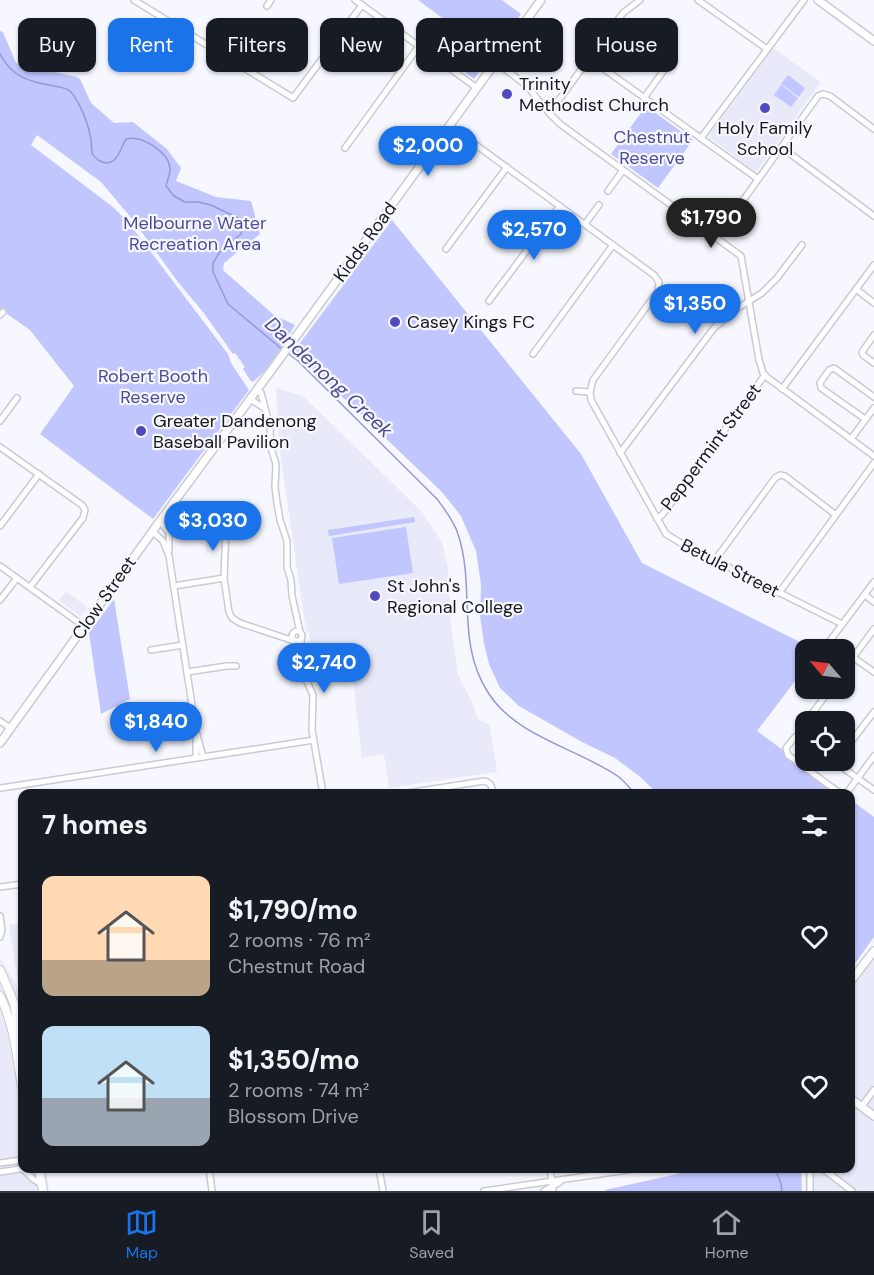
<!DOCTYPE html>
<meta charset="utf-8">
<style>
:root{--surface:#171b24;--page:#20242c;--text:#f1f3f6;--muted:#9ea1a6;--line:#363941;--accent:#1a73e8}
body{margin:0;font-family:"DM Sans",sans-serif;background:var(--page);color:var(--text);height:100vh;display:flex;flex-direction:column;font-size:22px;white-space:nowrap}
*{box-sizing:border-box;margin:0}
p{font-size:20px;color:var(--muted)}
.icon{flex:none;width:33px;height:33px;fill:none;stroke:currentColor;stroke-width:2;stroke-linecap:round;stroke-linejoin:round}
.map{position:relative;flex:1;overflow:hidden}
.drawer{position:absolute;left:18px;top:789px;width:837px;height:384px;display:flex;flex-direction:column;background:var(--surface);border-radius:12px;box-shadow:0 2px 4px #0004}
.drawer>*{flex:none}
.hud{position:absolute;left:18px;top:18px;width:838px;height:54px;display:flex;gap:12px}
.needle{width:39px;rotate:298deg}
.controls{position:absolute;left:795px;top:639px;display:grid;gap:12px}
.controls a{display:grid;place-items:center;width:60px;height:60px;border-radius:12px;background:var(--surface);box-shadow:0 2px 4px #0004;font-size:30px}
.price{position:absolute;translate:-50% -51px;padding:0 14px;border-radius:21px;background:var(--accent);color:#fff;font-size:20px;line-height:39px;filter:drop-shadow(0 2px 3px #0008)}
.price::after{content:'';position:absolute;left:50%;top:36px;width:18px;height:14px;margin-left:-9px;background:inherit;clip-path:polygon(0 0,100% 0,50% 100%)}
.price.active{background:#222;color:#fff}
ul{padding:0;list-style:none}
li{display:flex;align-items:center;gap:18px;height:150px;padding:0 24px}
li span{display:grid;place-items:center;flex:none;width:168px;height:120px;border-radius:12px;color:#555}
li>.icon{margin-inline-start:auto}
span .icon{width:72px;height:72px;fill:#fffc;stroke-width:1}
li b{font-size:26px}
h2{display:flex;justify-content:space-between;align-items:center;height:72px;padding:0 24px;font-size:26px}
.tag{padding:0 21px;border-radius:12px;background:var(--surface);box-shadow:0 2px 4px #0004;font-size:21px;line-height:54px}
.tag.active{background:var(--accent);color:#fff}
.tabs{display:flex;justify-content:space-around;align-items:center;height:84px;border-top:2px solid var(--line);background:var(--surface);font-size:16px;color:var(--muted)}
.tabs a{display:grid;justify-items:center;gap:3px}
.tabs .active{color:var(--accent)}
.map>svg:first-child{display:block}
</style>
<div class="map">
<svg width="874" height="1191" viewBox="0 0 874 1191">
<rect width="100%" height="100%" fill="#f7f8ff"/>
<g fill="#e8eafa">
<polygon points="773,48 821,82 758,170 754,171 710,138 709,135"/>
<polygon points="276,388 303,396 422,512 442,542 448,568 451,624 458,675 473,704 478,719 490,726 497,772 389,788 384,754 362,758 350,658 311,646 309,633 306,631 279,445"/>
<polygon points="66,591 88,608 81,617 59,600"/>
<polygon points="22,923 22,1168 46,1169 49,1191 0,1191 0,958 19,989 9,925"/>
<polygon points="874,958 874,1191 805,1191 805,1169 850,1168 851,989"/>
</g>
<g fill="#c1c6ff">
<polygon points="418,0 502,0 521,14 474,79 442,55 460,31"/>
<polygon points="0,31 3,32 16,63 77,77 80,79 91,103 114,123 133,122 167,149 181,168 176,181 216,197 251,201 260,234 224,263 223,270 275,316 275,318 278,317 295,325 280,350 265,371 253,382 250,380 243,369 245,367 235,353 233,354 203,312 178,282 133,220 101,182 37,135 31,145 113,207 129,223 228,354 231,363 249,390 153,519 40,434 74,386 30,330 0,309"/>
<polygon points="788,75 805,88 799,97 781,84"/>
<polygon points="781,85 798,98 791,107 774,95"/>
<polygon points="646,106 693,140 658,188 611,154"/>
<polygon points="392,220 581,454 642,563 814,649 806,650 805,668 757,731 842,793 657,793 639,776 615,758 582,742 519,706 500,688 489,664 484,644 480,616 481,585 476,551 461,516 442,492 294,351"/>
<polygon points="414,517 415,522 329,536 328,530"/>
<polygon points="406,527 413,573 339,584 332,538"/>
<polygon points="114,599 130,699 101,714 89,633"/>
<polygon points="851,800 874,817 874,937 851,969"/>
<polygon points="700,1169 801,1169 802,1191 605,1191 605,1190"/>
</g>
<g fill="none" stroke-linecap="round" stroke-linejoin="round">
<g stroke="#9499d5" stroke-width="1.5">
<path d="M0,54C12,77 29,82 54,86C60,87 66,87 71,92C79,101 88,123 90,135C92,140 91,148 92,153C93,155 97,159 98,160C116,171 120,149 126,139C141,135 168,151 170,168C171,172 167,181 166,186L174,196L185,202H198L211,205L240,219L243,227L241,234L219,253L213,263V272L228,304L283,350"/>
<path d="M287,353L297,360L437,499C445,510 454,521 458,534C476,588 455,643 489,694C517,737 579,749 619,777C625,782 630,788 635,794"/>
<polyline points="775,1168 781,1184 782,1191"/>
</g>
<defs>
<g id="minor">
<polyline points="134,0 293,98 362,5"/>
<polyline points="355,0 477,88"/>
<polyline points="698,0 767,49"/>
<polyline points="267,6 271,0"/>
<polyline points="590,59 758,179"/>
<polyline points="496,62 527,86 549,113 560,124 741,256 759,360 763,373 768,378 874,456"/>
<polyline points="644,98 669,63"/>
<polyline points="549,113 623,13 640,0"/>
<polyline points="450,126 654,275 659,282 658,291 593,380 590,392 591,400 666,534 684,545 842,624"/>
<polyline points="701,138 804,0"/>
<polyline points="781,147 874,216"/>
<polyline points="345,148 419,46"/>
<polyline points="608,191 623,170"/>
<polyline points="585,224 599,205"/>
<polyline points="716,238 818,96 823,94 830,96 874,129"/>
<polyline points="446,249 507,167"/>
<polyline points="856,289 874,303"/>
<polyline points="489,301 560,206"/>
<polyline points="0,315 3,312"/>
<polyline points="874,335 862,352 863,355 874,363"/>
<polyline points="533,354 613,245"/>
<polyline points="782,389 874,265"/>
<polyline points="257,390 261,393 270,427 271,448 276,464 275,487 277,503 280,520 287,541 287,567 291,580 292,596 300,632"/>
<polyline points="576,391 590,392"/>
<polyline points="250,399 264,408"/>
<polyline points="865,419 821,388 820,383 829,370 834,368 874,397"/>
<polyline points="0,421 17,398"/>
<polyline points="851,439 874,408"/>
<polyline points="0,447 82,505 85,510 83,518 30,587"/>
<polyline points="620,453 714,328 738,308 762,293 777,278 802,245"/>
<polyline points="657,519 663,514 765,375"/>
<polyline points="160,521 169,533 169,551"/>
<polyline points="0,526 39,474"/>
<polyline points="152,531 163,541 169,556 196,731 203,757"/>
<polyline points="715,560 775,478 780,475 785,476 836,515"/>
<polyline points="0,566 85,627"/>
<polyline points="224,578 226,526"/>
<polyline points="174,586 224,578 229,612 232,618 240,623 294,641"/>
<polyline points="779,593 874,463"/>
<polyline points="865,595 874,602"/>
<polyline points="0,600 17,578"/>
<circle cx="297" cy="636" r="5"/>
<polyline points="301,640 304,675 313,695 312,730 323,794"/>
<polyline points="151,650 183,645"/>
<polyline points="823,650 874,582"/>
<polyline points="854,658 874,672"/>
<polyline points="844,670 874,629"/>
<polyline points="187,672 227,666 236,666"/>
<polyline points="812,713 824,722"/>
<polyline points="0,721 10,728"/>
<polyline points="806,722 831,688"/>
<polyline points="806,722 799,732 799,735 806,741"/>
<polyline points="799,735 795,737 786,748 788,755 841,794"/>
<polyline points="196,736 196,758"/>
<polyline points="844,751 874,712"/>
<polyline points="839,760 839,765 874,790"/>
<polyline points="1,788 314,740"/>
<path d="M401,794L484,781C491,782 492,787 493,794"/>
<polyline points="846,794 874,756"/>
<polyline points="0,887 22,884"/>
<polyline points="0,916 2,930 0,937"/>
<polyline points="862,1106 874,1090"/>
<polyline points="0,1163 22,1160"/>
<polyline points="209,1168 212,1191"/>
<polyline points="379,1168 383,1191"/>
<polyline points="550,1168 553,1191"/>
<polyline points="822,1168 852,1191"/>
<polyline points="23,1169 33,1179 41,1184"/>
<polyline points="0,1172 26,1168"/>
<polyline points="484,1191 641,1168"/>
<polyline points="544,1191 560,1182"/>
<polyline points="810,1191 810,1173 813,1168"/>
</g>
<g id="major">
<polyline points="818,0 874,41"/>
<polyline points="0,743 160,521 273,368 541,0"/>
<polyline points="850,982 874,951"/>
<polyline points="850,1098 874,1116"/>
</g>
<g id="highway">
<polyline points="0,970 14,1003 22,1045"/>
<path d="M0,996C14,1024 17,1056 22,1087"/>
<polyline points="39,1168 43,1191"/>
</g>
</defs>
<use href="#minor" stroke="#c9cbd3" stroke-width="8"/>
<use href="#major" stroke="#c9cbd3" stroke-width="10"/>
<use href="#highway" stroke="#c9cbd3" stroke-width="10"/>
<use href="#minor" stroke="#fff" stroke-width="5"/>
<use href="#major" stroke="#fff" stroke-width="7"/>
<use href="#highway" stroke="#fff" stroke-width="8"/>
</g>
<g fill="#5049c0" stroke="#f7f8ff" stroke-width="2">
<circle cx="507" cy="94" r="6"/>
<circle cx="765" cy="108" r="6"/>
<circle cx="395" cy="322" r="6"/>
<circle cx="141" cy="431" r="6"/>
<circle cx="375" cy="596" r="6"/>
</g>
<g text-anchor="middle" stroke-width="4.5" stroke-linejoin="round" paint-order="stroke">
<g font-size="18" fill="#17181b" stroke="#f7f8ff" text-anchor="start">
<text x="519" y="90">Trinity<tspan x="519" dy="21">Methodist Church</tspan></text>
<text x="765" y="134" text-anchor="middle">Holy Family<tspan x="765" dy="21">School</tspan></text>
<text x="407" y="328">Casey Kings FC</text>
<text x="153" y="427">Greater Dandenong<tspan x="153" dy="21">Baseball Pavilion</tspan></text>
<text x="387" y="592">St John's<tspan x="387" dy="21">Regional College</tspan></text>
</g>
<g font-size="18" fill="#4b4d96" stroke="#f7f8ff">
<text x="652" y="143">Chestnut<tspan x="652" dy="21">Reserve</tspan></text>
<text x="195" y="229">Melbourne Water<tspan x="195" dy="21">Recreation Area</tspan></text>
<text x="153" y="382">Robert Booth<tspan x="153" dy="21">Reserve</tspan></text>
</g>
<g font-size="18" fill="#17181b" stroke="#f7f8ff">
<text transform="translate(365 242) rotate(-54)" y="6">Kidds Road</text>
<text transform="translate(711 447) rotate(-53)" y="6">Peppermint Street</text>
<text transform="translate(730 568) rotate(27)" y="6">Betula Street</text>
<text transform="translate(104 598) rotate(-55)" y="6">Clow Street</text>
</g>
<g font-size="20" font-style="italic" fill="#4a4b94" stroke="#f7f8ff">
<text transform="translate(329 377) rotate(43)" y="7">Dandenong Creek</text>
</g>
</g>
</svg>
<div class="controls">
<a><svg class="needle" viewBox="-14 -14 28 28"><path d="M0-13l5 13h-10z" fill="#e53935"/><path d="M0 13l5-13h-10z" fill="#9ea1a6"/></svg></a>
<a><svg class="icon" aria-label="locate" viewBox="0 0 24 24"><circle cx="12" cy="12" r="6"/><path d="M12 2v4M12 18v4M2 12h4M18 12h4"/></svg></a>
</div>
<b class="price" style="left:428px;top:177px">$2,000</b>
<b class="price active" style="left:711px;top:249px">$1,790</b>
<b class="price" style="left:534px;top:261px">$2,570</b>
<b class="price" style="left:695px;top:335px">$1,350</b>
<b class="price" style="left:213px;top:552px">$3,030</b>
<b class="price" style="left:324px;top:694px">$2,740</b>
<b class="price" style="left:156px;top:753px">$1,840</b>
<div class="hud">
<a class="tag">Buy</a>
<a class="tag active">Rent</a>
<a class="tag">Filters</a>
<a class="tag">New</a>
<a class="tag">Apartment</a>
<a class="tag">House</a>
</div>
<section class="drawer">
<h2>7 homes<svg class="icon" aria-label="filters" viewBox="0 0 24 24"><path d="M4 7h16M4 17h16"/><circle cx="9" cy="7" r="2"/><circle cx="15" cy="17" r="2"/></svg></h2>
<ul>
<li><span style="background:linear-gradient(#ffd9b3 70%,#b9a48a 0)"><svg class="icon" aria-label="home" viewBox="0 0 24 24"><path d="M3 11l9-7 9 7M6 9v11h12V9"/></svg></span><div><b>$1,790/mo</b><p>2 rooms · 76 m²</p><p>Chestnut Road</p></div><svg class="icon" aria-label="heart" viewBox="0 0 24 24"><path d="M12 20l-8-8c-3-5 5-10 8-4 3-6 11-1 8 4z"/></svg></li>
<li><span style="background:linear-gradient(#bfe0f5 60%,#9aa5b1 0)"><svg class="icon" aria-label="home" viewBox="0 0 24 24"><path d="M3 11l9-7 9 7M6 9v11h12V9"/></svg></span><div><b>$1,350/mo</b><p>2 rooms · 74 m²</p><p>Blossom Drive</p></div><svg class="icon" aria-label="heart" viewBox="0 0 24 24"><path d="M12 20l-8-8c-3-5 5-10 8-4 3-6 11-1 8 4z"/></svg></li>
</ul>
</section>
</div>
<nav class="tabs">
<a class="active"><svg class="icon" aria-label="map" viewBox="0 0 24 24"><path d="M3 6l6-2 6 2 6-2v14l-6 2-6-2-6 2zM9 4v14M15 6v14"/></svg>Map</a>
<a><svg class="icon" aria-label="saved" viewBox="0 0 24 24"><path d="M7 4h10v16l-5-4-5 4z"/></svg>Saved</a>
<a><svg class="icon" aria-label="home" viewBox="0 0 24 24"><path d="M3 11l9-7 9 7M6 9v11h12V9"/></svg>Home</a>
</nav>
